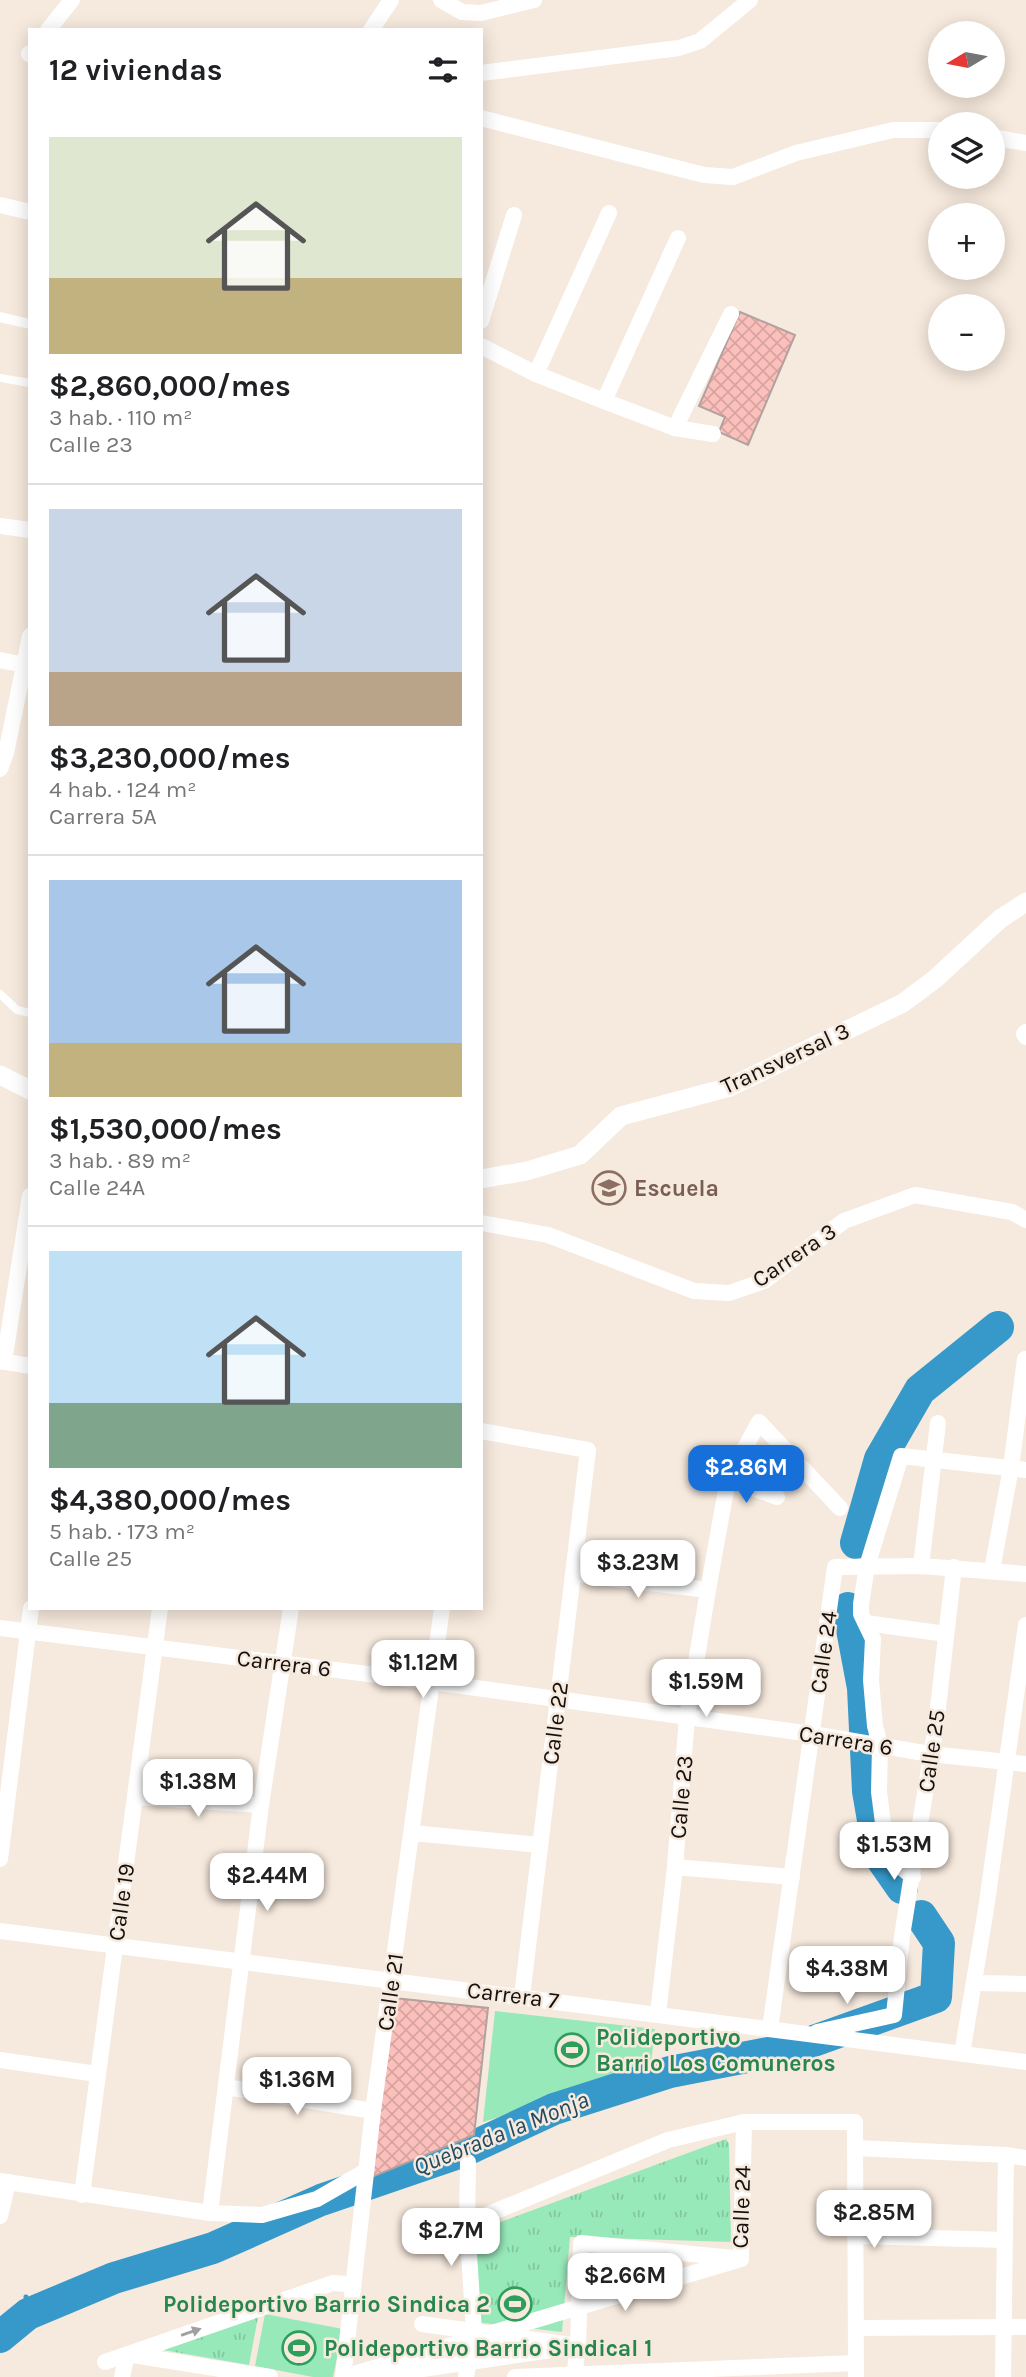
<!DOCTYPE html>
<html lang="es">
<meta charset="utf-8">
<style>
:root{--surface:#fff;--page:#f2f2f2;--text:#202124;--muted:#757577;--line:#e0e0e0;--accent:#1770da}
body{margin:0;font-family:Karla,sans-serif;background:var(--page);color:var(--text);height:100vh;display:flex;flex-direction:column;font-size:26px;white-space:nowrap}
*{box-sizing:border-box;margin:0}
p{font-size:23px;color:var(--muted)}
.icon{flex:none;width:38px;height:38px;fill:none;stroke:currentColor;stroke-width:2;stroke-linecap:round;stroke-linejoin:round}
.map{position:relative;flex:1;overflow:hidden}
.drawer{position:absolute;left:28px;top:28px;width:455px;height:1582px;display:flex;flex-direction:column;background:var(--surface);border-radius:0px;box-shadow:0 4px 18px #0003}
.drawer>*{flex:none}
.needle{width:46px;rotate:260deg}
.buttons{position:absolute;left:928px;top:21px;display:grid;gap:14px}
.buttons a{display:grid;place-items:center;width:77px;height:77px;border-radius:50%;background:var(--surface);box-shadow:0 4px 18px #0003;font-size:35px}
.price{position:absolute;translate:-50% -60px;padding:0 16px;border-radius:14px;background:#fff;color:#222;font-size:23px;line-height:46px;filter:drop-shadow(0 2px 4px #0008)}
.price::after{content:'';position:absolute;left:50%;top:42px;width:21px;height:16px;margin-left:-10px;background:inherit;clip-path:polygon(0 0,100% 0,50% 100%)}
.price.on{background:var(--accent);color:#fff}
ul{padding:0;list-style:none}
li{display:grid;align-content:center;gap:14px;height:371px;padding:0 21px}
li+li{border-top:2px solid var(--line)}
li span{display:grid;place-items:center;height:217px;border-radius:0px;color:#555}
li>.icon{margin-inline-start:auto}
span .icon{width:126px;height:126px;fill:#fffc;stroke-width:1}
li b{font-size:30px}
h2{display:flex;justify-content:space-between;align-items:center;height:84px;padding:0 21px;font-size:30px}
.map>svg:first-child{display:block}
</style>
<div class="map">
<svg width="1026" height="2377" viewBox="0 0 1026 2377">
<defs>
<pattern id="park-tufts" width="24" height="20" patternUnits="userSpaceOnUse" patternTransform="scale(1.75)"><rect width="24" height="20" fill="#98e9ba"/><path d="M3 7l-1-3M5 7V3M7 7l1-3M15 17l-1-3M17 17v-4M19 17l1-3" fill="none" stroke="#82c79f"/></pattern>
<pattern id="building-cross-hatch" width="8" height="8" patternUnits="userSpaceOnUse" patternTransform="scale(1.75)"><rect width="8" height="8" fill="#fcc0bc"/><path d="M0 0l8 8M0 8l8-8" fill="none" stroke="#d7a4a0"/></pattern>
</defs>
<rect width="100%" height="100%" fill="#f6e9dd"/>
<g fill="#98e9ba">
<polygon points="495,2011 655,2029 650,2071 483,2122"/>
<polygon points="265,2314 343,2329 333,2377 313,2377 255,2366"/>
</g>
<g fill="url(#park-tufts)">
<polygon points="726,2139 729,2144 731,2242 570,2237 562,2332 474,2322 476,2231"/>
<polygon points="258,2317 249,2365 163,2350"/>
</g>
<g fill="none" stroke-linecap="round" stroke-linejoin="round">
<polyline stroke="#3699ca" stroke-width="5" points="26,2297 28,2314"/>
<g stroke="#3699ca" stroke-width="32">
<polyline points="856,1543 880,1459 920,1390 998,1327"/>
<polyline points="848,1608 863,1688 868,1791 879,1855 902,1888"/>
<polyline points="0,2337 28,2314 114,2278 213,2248 321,2200 464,2151 554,2109 670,2072 794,2048 936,1997 939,1943 921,1916"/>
</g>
</g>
<g fill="url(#building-cross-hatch)" stroke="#b3a19f" stroke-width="2">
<polygon points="740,312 795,335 748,445 719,432 725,417 699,406"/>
<polygon points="394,1998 488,2008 474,2135 367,2179"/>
</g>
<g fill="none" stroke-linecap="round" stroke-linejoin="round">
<g stroke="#fff" stroke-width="8">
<polyline points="0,378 30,383"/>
<polyline points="0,994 17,1010 30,1013"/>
</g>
<polyline stroke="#fff" stroke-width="10" points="0,317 30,324"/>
<g stroke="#fff" stroke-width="16">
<polyline points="441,0 462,12 481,13 534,0"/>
<polyline points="48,30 72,0"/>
<polyline points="371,30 391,0"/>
<polyline points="29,54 30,53"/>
<polyline points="481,73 679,48 700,41 750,0"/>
<polyline points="481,118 704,175 733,177 796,153 893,130 940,130"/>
<polyline points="992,137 1026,143"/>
<polyline points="0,205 30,212"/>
<polyline points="481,321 514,215"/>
<polyline points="481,346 536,374 604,401 675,428 713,434"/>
<polyline points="536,374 609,213"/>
<polyline points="604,401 678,238"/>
<polyline points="675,428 731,314"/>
<polyline points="0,526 30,530"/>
<polyline points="0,660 30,666"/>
<polyline points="0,769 6,753 30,636"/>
<polyline points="1026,1032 1024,1034 1026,1037"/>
<polyline points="481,1223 548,1235 694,1291 729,1293 764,1281 844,1221 915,1195 1012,1212 1026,1220"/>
<polyline points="0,1361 30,1366"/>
<polyline points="4,1362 30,1196"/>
<polyline points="481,1431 588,1450 522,1996"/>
<polyline points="728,1479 777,1497"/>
<polyline points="921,1566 938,1423"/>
<polyline points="992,1570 1011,1468 1025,1359"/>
<polyline points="573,1574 708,1590"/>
<polyline points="866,1623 946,1634"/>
<polyline points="0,1628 432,1682 812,1734 930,1754 1026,1764"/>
<polyline points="136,1797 261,1805"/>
<polyline points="412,1833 540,1845"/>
<polyline points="0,1859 31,1608"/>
<polyline points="675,1867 792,1877"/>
<polyline points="913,1877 897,1864 883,1823 879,1792 880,1745 875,1726 871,1680 873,1639 861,1614 861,1604 867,1566 901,1456 1026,1470"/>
<polyline points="0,1931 1026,2062"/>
<polyline points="974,1983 1026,1984"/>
<polyline points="658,2014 675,1867 687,1717 708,1590 728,1479 759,1422 840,1508"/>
<polyline points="770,2029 835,1567 921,1566 1026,1574"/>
<polyline points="817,2032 894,2015 902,1936 936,1725 954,1567"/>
<polyline points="962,2054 986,1909 1026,1625"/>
<polyline points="0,2060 97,2074"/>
<polyline points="226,2087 373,2111"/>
<polyline points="855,2148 1006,2155 1026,2158"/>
<polyline points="0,2181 210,2213 262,2215 317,2199 366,2171"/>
<polyline points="82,2195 160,1608"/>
<polyline points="210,2213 261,1805 291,1608"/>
<polyline points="0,2216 8,2182"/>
<polyline points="467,2223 668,2140 744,2122 855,2122 856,2377"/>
<polyline points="855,2236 1005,2240"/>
<polyline points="856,2328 1026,2327"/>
<polyline points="133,2355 270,2377"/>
<polyline points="105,2362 333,2283 347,2284 353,2289"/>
<polyline points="376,2376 578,2346 422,2324"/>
<polyline points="122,2377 127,2355"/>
<polyline points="343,2377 373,2111 442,1608"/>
<polyline points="344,2377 741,2259 744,2122"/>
<polyline points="466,2377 474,2332 467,2223 468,2162"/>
<polyline points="515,2377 856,2363"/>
<polyline points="574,2377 578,2346 581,2243 733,2258"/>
<polyline points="1003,2377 1006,2155"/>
</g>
<g stroke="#fff" stroke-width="19">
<polyline points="0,1075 30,1090"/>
<polyline points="481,1179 527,1171 580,1155 621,1116 730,1087 903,1003 935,979 1000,919 1026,902"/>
</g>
</g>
<defs><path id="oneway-solid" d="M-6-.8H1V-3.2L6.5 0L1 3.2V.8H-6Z" transform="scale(1.75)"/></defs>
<use fill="#a2a09e" href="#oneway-solid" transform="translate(191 2332) rotate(-19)"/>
<defs>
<symbol id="school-ring" viewBox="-11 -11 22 22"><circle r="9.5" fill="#f6e9dd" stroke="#8d6e63" stroke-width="1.5"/><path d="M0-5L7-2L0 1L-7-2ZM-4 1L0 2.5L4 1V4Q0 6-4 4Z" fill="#8d6e63"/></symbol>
<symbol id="stadium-ring" viewBox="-11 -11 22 22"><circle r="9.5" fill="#f6e9dd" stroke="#2e9e5b" stroke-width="1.5"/><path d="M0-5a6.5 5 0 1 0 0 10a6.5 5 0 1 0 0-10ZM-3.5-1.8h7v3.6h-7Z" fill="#2e9e5b"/></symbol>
</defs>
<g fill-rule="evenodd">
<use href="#school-ring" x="590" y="1169" width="38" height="38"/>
<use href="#stadium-ring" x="553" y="2031" width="38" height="38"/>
<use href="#stadium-ring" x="496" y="2285" width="38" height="38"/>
<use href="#stadium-ring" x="280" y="2329" width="38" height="38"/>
</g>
<g text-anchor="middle" stroke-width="5" stroke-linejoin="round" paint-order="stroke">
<g font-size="23" fill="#16110d" stroke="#f6e9dd">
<text transform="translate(785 1058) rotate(-25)" y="8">Transversal 3</text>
<text transform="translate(794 1255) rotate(-34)" y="8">Carrera 3</text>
<text transform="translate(823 1652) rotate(-82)" y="8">Calle 24</text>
<text transform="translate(284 1663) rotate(7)" y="8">Carrera 6</text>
<text transform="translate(555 1723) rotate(-83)" y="8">Calle 22</text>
<text transform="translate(846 1740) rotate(9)" y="8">Carrera 6</text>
<text transform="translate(931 1751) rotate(-82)" y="8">Calle 25</text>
<text transform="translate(681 1797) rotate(-85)" y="8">Calle 23</text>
<text transform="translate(121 1902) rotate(-82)" y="8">Calle 19</text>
<text transform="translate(390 1992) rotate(-82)" y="8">Calle 21</text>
<text transform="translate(513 1995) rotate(7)" y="8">Carrera 7</text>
<text transform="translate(741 2207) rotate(-88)" y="8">Calle 24</text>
</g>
<g font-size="23" font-weight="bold" fill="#785e54" stroke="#f6e9dd" text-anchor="start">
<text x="634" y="1196">Escuela</text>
</g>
<g font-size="23" font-weight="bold" fill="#27864d" stroke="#f6e9dd" text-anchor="start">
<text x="596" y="2045">Polideportivo<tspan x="596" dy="26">Barrio Los Comuneros</tspan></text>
<text x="490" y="2312" text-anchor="end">Polideportivo Barrio Sindica 2</text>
<text x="324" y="2356">Polideportivo Barrio Sindical 1</text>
</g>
<g font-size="24" font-style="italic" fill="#224a60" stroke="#f6e9dd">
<text transform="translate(501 2133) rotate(-22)" y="8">Quebrada la Monja</text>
</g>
</g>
</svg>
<div class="buttons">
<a><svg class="needle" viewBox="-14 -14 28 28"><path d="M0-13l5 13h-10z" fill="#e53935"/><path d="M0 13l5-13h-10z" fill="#757577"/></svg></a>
<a><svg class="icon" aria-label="layers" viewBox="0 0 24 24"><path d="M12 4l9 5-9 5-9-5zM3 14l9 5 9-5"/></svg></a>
<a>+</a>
<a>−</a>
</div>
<b class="price on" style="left:746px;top:1505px">$2.86M</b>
<b class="price" style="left:638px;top:1600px">$3.23M</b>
<b class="price" style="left:423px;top:1700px">$1.12M</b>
<b class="price" style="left:706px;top:1719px">$1.59M</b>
<b class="price" style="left:198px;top:1819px">$1.38M</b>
<b class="price" style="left:894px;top:1882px">$1.53M</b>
<b class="price" style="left:267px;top:1913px">$2.44M</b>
<b class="price" style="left:847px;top:2006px">$4.38M</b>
<b class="price" style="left:297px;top:2117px">$1.36M</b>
<b class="price" style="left:874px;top:2250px">$2.85M</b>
<b class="price" style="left:451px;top:2268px">$2.7M</b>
<b class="price" style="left:625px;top:2313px">$2.66M</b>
<section class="drawer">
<h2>12 viviendas<svg class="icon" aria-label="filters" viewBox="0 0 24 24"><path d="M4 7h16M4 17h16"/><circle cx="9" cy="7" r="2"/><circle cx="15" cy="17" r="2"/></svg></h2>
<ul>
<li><span style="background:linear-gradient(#dfe7d0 65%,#c2b280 0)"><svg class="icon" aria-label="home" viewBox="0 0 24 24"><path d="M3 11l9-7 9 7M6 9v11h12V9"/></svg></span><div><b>$2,860,000/mes</b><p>3 hab. · 110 m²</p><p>Calle 23</p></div></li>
<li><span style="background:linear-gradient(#c9d6e8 75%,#b9a48a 0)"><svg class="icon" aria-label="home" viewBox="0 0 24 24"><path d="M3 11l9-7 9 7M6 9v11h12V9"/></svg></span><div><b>$3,230,000/mes</b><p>4 hab. · 124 m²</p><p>Carrera 5A</p></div></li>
<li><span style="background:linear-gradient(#a9c7e8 75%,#c2b280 0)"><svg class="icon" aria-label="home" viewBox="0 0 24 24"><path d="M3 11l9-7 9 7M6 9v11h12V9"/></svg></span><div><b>$1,530,000/mes</b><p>3 hab. · 89 m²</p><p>Calle 24A</p></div></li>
<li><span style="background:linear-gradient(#bfe0f5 70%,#7fa58c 0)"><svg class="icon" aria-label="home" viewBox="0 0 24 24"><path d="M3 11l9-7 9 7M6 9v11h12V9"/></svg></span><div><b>$4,380,000/mes</b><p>5 hab. · 173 m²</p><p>Calle 25</p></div></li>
</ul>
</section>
</div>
